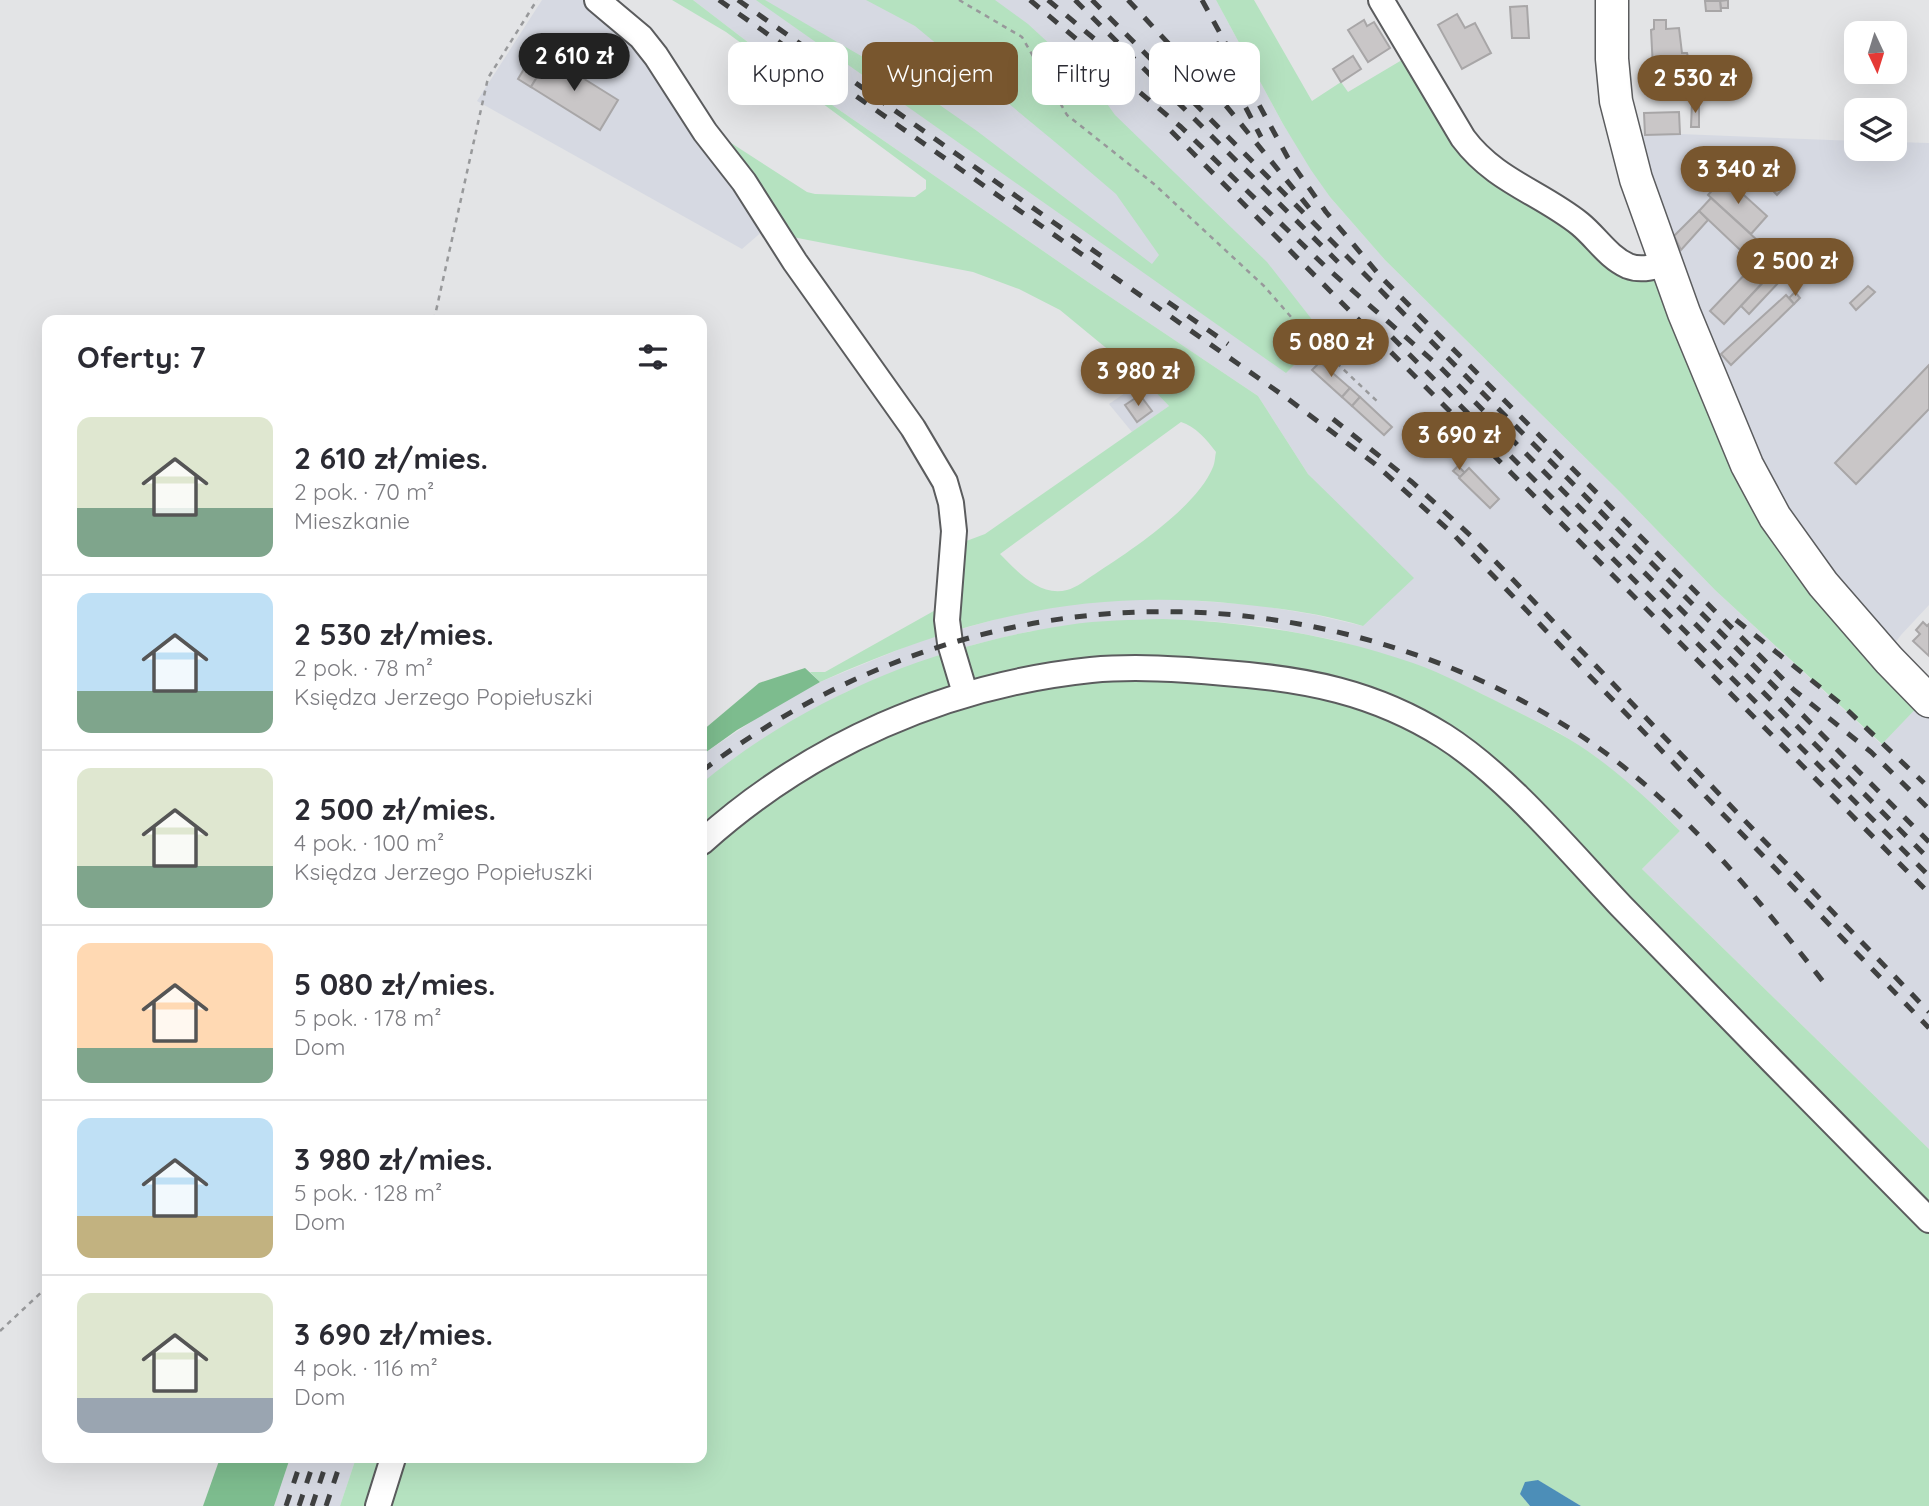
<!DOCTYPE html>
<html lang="pl">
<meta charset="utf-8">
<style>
:root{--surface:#fff;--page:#f2f2f3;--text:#2b2b33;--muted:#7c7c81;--line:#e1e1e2;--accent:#78562e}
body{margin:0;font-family:Quicksand,sans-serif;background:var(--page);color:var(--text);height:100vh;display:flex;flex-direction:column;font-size:26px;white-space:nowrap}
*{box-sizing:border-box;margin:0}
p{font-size:23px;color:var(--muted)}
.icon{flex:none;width:38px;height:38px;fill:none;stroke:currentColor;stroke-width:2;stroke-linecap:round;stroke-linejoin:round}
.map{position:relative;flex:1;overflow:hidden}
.details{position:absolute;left:42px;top:315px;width:665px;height:1148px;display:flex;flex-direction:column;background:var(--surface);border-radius:14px;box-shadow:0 7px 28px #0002}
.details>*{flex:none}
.top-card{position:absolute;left:728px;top:42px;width:665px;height:63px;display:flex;gap:14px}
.needle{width:46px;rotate:176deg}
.tools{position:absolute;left:1844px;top:21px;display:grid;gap:14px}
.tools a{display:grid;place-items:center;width:63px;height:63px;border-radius:14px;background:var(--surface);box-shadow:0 7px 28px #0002;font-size:35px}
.price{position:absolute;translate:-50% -60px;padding:0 16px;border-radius:24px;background:var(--accent);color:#fff;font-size:23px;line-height:46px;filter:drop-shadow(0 2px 4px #0008)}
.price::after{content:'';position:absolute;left:50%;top:42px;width:21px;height:16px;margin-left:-10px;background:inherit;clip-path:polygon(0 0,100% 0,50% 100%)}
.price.current{background:#222;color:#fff}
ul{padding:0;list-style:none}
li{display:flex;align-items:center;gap:21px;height:175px;padding:0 35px}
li+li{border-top:2px solid var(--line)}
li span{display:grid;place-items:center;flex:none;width:196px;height:140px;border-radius:14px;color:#555}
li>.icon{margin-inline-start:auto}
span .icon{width:84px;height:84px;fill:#fffc;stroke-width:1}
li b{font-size:30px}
h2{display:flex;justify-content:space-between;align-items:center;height:84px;padding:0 35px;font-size:30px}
.tag{padding:0 24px;border-radius:14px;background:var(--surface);box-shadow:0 7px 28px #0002;font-size:24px;line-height:63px}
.tag.current{background:var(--accent);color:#fff}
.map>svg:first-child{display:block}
</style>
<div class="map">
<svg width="1929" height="1506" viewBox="0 0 1929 1506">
<rect width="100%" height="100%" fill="#e3e4e6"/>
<g fill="#d6d9e2">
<polygon points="542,0 597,0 606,9 771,224 742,249 477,101"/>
<polygon points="693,0 1216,0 1283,124 1330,197 1385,260 1619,491 1715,590 1881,744 1926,698 1929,701 1929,1149 1642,869 1680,831 1659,810 1596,757 1558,732 1466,686 1414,664 1335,640 1268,627 1209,621 1031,631 976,644 905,668 846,692 755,744 702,783 702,755 772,708 820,682 922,640 1018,613 1067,605 1114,600 1170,599 1257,605 1316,615 1363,626 1347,514 1308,474 1258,396 1088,282 809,89"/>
<polygon points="1680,134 1857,141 1857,149 1895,149 1895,142 1929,143 1929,605 1901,635 1885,656 1802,556 1625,136"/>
<polygon points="1144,380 1169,406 1132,432 1109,404"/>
<polygon points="290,1458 356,1458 340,1506 274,1506"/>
</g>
<g fill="#b5e2c0" fill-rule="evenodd">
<path d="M672,0H693L809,89L1088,282L1258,396L1308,474L1414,578L1363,626C1323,614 1280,608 1238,604C1083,588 961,619 820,682L810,672H825L948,603L953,546L985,534L1169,406L1139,375L1060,310L1019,289L973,272L777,234L697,121L807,192L815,194L915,197L926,189V180L726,32ZM1181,422C1195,426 1207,440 1216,452C1215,456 1215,463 1213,467C1197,507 1130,551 1095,574C1087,579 1076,588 1067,590C1039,597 1017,571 1000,554Z"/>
<polygon points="756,0 765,0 911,85 977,131 1152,264 1159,255 1116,194 1061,147 915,26 866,0 995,0 1028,24 1093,84 1115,115 1267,262 1324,335 1286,373"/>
<polygon points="1216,0 1254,0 1312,101 1341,82 1348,92 1412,54 1463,138 1608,253 1665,264 1747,465 1926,698 1882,744 1715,590 1619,491 1385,260 1330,197 1311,170 1283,124"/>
<path d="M1163,619C1249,622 1332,635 1413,663C1444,674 1474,690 1504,705C1536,721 1568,736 1596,757C1626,779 1654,805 1680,831L1642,869L1929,1149V1506H1581L1537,1480L1520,1494L1530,1506H340L356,1458H702V783C805,698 936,644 1068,625C1100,620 1132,620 1163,619Z"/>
</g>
<g fill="#7dbc8e">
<polygon points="805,668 820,682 737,730 702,755 702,731 759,683"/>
<polygon points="220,1458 290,1458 274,1506 203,1506"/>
</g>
<polygon fill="#4c8eb8" points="1538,1480 1581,1506 1530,1506 1520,1494 1525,1482"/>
<g fill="#c9c6c7" stroke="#a8a6a7" stroke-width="2">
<polygon points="1728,0 1728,8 1721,8 1720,1"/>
<polygon points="1705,1 1720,1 1721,11 1706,11"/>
<polygon points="1527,6 1529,38 1512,38 1510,7"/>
<polygon points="1457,14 1465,28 1475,23 1491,53 1462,69 1438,25"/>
<polygon points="1364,20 1367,26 1374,22 1390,48 1368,62 1348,30"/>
<polygon points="1654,20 1666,20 1666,29 1679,28 1682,53 1687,53 1688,57 1682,57 1683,72 1665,73 1665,68 1653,68 1651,30 1654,29"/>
<polygon points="536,49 549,57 531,87 518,79"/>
<polygon points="1353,56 1361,69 1341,82 1333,69"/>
<polygon points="549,57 618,100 600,130 531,87"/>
<polygon points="1692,102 1699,102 1699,127 1691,127"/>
<polygon points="1679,112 1680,134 1645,135 1644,113"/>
<polygon points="1773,164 1790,181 1777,195 1760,177"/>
<polygon points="1724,177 1767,216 1751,234 1708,195"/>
<polygon points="1711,198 1768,250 1755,264 1699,211"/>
<polygon points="1699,211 1708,220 1681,250 1674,236"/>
<polygon points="1768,250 1781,263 1724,324 1710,311"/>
<polygon points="1788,256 1795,265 1749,314 1741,306"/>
<polygon points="1868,286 1875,292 1856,310 1850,303"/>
<polygon points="1795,292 1800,298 1794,304 1789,298"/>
<polygon points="1786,295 1794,304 1731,365 1721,354"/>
<polygon points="1320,362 1350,388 1342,397 1312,370"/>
<polygon points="1929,365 1929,409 1856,484 1835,463"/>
<polygon points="1350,388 1360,397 1352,406 1342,397"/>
<polygon points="1140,395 1152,411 1137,422 1125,405"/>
<polygon points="1360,397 1392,427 1384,435 1352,406"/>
<polygon points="1458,466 1465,473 1460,477 1453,471"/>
<polygon points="1469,468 1499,499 1490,508 1459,478"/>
<polygon points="1923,622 1927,626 1929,624 1929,656 1913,641 1920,634 1916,630"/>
</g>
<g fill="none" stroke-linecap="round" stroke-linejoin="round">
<defs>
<g id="minor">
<polyline points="597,0 641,37 656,56 705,132 744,182 795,262 913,428 945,482 951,503 954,531 947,620 950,643 965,693"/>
<path d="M1381,0L1463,138C1495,181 1540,192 1580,224C1597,238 1608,257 1628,266C1641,271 1653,267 1665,264"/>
<path d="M702,842C810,745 946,685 1091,670C1135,666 1180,669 1225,673C1305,679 1374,692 1444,736C1507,776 1569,851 1621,906C1723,1011 1826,1116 1929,1220"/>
<polyline points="378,1506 393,1458"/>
</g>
<polyline id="major" points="1612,0 1612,59 1616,101 1636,179 1684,313 1747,465 1775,517 1823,584 1889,660 1929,701"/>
</defs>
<use href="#minor" stroke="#5b5c5e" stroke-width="28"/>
<use href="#major" stroke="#5b5c5e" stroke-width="35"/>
<g stroke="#98999b" stroke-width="2.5" stroke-dasharray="5 5" stroke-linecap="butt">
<polyline points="959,0 1022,37 1067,115 1154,184 1264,286 1306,334 1380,404"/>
<polyline points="434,320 488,78 537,0"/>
<polyline points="0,1331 47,1287"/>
</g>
<use href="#minor" stroke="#fff" stroke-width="24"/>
<use href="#major" stroke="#fff" stroke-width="32"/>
<g stroke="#3f4040" stroke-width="5" stroke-dasharray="12 12" stroke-linecap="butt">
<polyline points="719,0 1284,396 1375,464 1452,533 1929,1028"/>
<polyline points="738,0 1104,258"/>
<polyline points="1030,0 1181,127 1328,269 1441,368 1929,859"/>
<polyline points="1048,0 1134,72"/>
<polyline points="1075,0 1338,262"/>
<polyline points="1092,0 1929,842"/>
<polyline points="1128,0 1223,102 1310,209"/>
<polyline points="1202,0 1288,158 1326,212 1381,277 1794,690 1871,752 1929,809"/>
<polyline points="1216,42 1232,81 1261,137"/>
<polyline points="1171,131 1929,893"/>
<polyline points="1168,302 1228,344"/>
<polyline points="1392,337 1929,876"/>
<polyline points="1333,419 1412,482 1471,536 1929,1012"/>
<polyline points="1736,620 1840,703 1924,783"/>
<path d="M702,771C899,622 1141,573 1379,643C1461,667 1542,705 1611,757C1699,824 1761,903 1829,989"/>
<polyline points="286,1506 302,1458"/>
<polyline points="299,1506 315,1458"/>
<polyline points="312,1506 328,1458"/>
<polyline points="326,1506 342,1458"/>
</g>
</g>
</svg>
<div class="tools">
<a><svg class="needle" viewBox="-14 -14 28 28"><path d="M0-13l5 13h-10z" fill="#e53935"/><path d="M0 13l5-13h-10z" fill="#7c7c81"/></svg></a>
<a><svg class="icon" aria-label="layers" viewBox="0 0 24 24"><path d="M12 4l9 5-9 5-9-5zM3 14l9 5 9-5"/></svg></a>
</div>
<b class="price current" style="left:574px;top:93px">2 610 zł</b>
<b class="price" style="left:1695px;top:115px">2 530 zł</b>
<b class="price" style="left:1738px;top:206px">3 340 zł</b>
<b class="price" style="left:1795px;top:298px">2 500 zł</b>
<b class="price" style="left:1331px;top:379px">5 080 zł</b>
<b class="price" style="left:1138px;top:408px">3 980 zł</b>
<b class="price" style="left:1459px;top:472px">3 690 zł</b>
<div class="top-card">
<a class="tag">Kupno</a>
<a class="tag current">Wynajem</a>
<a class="tag">Filtry</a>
<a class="tag">Nowe</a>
</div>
<section class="details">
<h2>Oferty: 7<svg class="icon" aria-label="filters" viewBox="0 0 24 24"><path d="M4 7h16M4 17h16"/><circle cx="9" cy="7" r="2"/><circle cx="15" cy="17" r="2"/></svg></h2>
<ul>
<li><span style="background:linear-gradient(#dfe7d0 65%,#7fa58c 0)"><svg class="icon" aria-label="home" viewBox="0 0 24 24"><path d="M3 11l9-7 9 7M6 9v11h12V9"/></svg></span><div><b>2 610 zł/mies.</b><p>2 pok. · 70 m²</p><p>Mieszkanie</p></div></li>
<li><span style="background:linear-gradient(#bfe0f5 70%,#7fa58c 0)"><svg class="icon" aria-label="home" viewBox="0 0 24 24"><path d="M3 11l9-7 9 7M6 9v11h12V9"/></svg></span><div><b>2 530 zł/mies.</b><p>2 pok. · 78 m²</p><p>Księdza Jerzego Popiełuszki</p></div></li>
<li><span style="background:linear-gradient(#dfe7d0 70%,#7fa58c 0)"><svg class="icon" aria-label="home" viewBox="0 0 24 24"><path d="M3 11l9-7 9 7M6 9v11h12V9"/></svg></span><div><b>2 500 zł/mies.</b><p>4 pok. · 100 m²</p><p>Księdza Jerzego Popiełuszki</p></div></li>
<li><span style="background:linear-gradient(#ffd9b3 75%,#7fa58c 0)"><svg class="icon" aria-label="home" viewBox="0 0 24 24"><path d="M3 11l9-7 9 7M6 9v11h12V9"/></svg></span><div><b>5 080 zł/mies.</b><p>5 pok. · 178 m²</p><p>Dom</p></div></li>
<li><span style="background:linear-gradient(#bfe0f5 70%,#c2b280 0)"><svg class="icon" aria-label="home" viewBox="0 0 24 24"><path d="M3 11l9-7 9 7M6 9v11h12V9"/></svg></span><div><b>3 980 zł/mies.</b><p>5 pok. · 128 m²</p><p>Dom</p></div></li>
<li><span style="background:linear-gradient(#dfe7d0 75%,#9aa5b1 0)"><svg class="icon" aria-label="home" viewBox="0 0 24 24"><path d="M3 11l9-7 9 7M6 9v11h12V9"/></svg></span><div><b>3 690 zł/mies.</b><p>4 pok. · 116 m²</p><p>Dom</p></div></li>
</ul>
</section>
</div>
